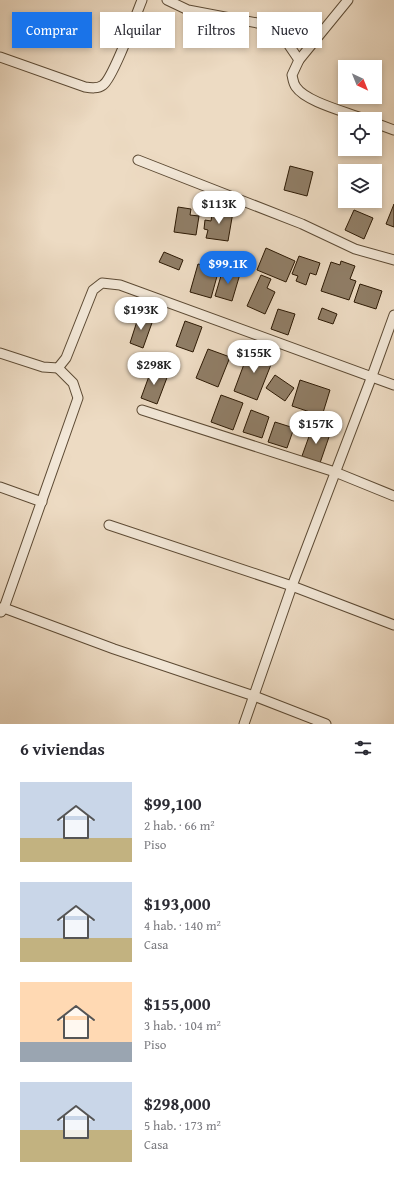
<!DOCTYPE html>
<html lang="es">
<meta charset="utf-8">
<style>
:root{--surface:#fff;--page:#f2f2f3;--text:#2b2b33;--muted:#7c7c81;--accent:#1a73e8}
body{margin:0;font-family:"Gentium Book Plus",serif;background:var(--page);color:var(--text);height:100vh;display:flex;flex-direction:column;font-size:15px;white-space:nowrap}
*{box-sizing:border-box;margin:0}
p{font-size:13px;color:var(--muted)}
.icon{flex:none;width:22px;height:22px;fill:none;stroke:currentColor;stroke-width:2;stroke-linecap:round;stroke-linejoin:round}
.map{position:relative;height:724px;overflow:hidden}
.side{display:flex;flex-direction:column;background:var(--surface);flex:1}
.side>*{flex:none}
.banner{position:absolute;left:12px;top:12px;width:370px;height:36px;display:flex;gap:8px}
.needle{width:26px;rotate:137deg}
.buttons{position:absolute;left:338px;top:60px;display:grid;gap:8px}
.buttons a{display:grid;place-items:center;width:44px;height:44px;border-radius:0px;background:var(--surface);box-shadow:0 2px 6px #0003;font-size:20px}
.price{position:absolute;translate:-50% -34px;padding:0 9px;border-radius:14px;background:#fff;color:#222;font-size:13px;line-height:26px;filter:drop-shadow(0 1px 2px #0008)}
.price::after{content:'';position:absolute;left:50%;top:24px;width:12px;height:9px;margin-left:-6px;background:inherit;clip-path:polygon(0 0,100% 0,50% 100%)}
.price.active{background:var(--accent);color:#fff}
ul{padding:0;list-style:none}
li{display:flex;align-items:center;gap:12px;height:100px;padding:0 20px}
li span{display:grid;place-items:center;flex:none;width:112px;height:80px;border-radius:0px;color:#555}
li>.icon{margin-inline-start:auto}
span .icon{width:48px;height:48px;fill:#fffc;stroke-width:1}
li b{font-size:17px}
h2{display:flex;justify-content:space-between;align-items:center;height:48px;padding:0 20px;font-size:17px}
.chip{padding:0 14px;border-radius:0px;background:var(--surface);box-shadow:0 2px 6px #0003;font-size:14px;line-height:36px}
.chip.active{background:var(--accent);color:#fff}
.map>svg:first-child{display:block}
</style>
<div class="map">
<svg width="394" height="724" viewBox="0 0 394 724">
<rect width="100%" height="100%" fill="#eddbc3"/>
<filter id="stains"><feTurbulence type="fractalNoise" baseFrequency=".005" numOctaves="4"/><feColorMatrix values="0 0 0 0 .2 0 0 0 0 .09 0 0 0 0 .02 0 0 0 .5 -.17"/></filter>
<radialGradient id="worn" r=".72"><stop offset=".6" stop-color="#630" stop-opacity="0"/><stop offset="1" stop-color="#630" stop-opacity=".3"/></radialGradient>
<g fill="#907e67" stroke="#2c1904">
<polygon points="290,166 313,172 307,196 284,190"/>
<polygon points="394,204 394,227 386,224"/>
<polygon points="178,207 191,209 190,215 199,216 196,235 174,232"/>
<polygon points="213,208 233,212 228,241 206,238 208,230 204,229 205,220 211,221"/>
<polygon points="354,210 373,218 364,239 345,230"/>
<polygon points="266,248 295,261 286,282 257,270"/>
<polygon points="164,252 183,260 179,270 159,262"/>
<polygon points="299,256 320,263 316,275 310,273 306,285 296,281 298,276 292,274"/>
<polygon points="341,261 355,266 350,279 356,281 349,300 321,291 331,262 340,265"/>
<polygon points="198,264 219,269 211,298 190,292"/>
<polygon points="223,269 240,274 232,301 215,296"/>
<polygon points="261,275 271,279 267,288 275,292 265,314 247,306"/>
<polygon points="360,284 382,291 376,309 354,302"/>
<polygon points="322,308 337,314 333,324 318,319"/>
<polygon points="278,309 295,314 288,335 271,329"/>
<polygon points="139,315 153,320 143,348 130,343"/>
<polygon points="185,321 202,327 193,352 176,346"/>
<polygon points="250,348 274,357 257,400 234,391"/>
<polygon points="208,349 230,357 218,387 196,378"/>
<polygon points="152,368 168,375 157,404 141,398"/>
<polygon points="275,375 294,388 285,401 266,388"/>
<polygon points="300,380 330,390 322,416 292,406"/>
<polygon points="221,395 243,403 233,430 211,422"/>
<polygon points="251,410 269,417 262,438 243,432"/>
<polygon points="275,422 294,428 287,448 268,442"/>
<polygon points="312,428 330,434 320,463 302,456"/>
</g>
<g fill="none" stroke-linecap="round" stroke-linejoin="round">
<defs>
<g id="minor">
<polyline points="167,0 188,10 268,25 282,35 299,60"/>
<path d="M348,0L299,60L292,75C293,79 293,83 296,87C306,102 347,112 364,119"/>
<path d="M0,57L85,87C91,88 98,89 103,85C113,78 136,15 142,0"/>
<polyline points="375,123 394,130"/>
<polyline points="138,160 302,224 355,249 394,260"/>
<polyline points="0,353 43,367 58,368 66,358 93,290 102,283 120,285 394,385"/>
<polyline points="142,410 335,472 394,496"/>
<polyline points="0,487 42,502"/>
<polyline points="109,525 292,586 394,625"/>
<polyline points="0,608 4,608 114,649 254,696 326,724"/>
<polyline points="1,612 4,608 78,398 73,383 58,368"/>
<polyline points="244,724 292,586 372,376 394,315"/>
</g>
</defs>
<use href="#minor" stroke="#5c4a34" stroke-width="11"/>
<use href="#minor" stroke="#f3e8d8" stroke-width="9"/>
</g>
<rect width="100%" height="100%" filter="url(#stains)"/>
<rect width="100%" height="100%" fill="url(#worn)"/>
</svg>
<div class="buttons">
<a><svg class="needle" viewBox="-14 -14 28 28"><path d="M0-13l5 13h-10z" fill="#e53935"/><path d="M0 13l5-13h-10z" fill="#7c7c81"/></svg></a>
<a><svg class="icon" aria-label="locate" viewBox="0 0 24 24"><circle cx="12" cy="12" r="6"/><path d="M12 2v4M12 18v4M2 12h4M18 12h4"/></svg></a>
<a><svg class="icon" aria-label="layers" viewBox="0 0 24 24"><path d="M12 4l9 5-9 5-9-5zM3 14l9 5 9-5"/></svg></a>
</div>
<b class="price" style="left:219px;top:225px">$113K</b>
<b class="price active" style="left:228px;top:285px">$99.1K</b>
<b class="price" style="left:141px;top:331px">$193K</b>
<b class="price" style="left:254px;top:374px">$155K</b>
<b class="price" style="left:154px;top:386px">$298K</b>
<b class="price" style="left:316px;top:445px">$157K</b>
<div class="banner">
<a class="chip active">Comprar</a>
<a class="chip">Alquilar</a>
<a class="chip">Filtros</a>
<a class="chip">Nuevo</a>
</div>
</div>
<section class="side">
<h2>6 viviendas<svg class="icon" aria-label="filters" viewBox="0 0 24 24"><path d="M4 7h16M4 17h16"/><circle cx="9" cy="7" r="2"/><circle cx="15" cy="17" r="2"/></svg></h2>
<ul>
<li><span style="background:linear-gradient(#c9d6e8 70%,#c2b280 0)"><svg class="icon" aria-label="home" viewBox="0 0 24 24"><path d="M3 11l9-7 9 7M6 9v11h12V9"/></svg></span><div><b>$99,100</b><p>2 hab. · 66 m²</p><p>Piso</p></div></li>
<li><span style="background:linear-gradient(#c9d6e8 70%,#c2b280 0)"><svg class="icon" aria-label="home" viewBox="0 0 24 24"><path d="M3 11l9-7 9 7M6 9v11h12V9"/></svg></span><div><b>$193,000</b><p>4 hab. · 140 m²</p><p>Casa</p></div></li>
<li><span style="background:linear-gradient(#ffd9b3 75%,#9aa5b1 0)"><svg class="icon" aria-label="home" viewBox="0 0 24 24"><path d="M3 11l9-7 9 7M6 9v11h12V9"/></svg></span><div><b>$155,000</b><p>3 hab. · 104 m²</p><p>Piso</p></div></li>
<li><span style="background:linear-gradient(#c9d6e8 60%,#c2b280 0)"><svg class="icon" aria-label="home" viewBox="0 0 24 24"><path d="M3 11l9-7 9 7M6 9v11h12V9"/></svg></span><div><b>$298,000</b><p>5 hab. · 173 m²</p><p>Casa</p></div></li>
</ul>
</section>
